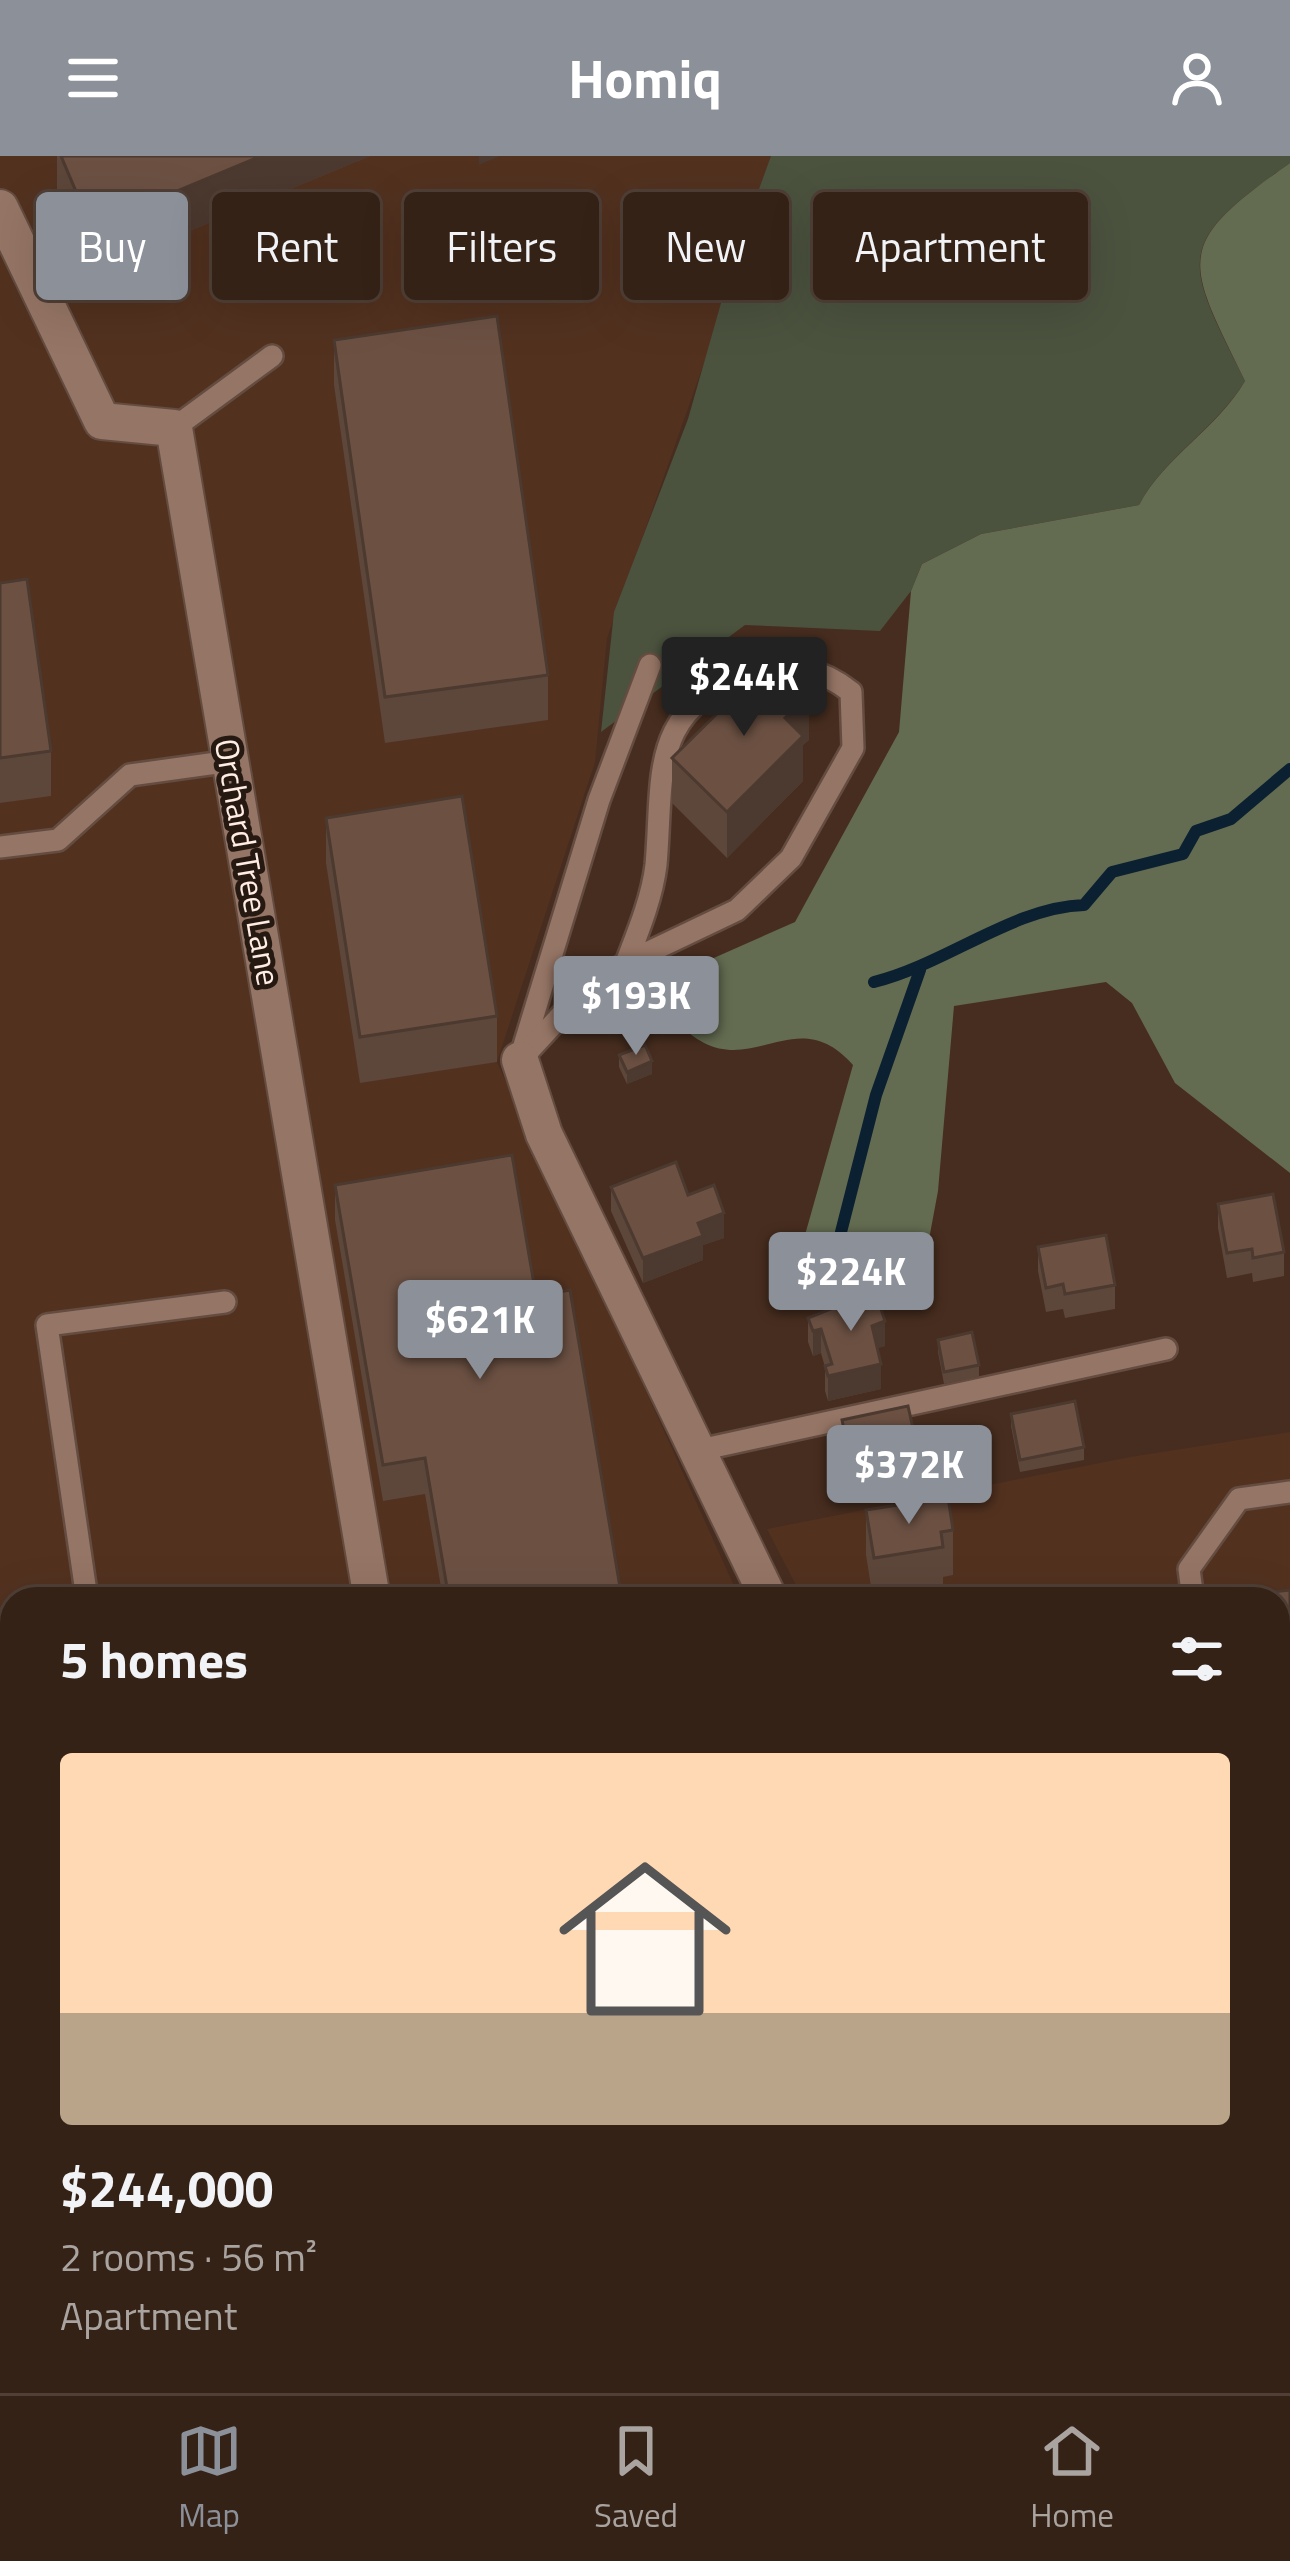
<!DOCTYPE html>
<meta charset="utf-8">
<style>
:root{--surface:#352217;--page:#3d2a20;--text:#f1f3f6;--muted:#aaa4a1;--line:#4f3f36;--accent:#8c9099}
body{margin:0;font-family:"Titillium Web",sans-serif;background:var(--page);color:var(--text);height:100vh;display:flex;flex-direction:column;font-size:45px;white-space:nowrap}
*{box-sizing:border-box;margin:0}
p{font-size:39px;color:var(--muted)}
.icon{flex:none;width:66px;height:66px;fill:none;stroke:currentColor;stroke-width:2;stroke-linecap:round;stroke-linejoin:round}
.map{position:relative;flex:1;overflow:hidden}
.details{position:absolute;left:0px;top:1431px;width:1290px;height:807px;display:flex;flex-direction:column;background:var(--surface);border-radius:36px 36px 0 0;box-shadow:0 12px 48px #0002,0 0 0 3px var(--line)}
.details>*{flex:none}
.hud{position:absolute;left:36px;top:36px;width:1218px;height:108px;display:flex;gap:24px}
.price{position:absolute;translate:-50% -102px;padding:0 27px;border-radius:12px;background:var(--accent);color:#fff;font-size:39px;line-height:78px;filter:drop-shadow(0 3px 6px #0008)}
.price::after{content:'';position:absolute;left:50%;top:72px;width:36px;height:27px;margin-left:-18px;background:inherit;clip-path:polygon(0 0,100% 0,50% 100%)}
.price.selected{background:#222;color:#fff}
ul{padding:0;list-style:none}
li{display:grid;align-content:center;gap:24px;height:636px;padding:0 60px}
li span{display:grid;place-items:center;height:372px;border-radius:12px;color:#555}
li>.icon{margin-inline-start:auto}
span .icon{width:216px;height:216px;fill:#fffc;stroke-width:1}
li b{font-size:51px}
h2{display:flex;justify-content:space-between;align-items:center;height:144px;padding:0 60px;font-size:51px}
.pill{padding:0 42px;border-radius:12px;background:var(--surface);box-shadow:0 12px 48px #0002,0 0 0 3px var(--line);font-size:42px;line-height:108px}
.pill.selected{background:var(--accent);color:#fff}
header{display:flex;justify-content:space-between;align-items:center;height:156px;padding:0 60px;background:var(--accent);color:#fff;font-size:54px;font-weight:700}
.menu{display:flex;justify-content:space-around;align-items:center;height:168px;border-top:3px solid var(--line);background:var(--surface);font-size:33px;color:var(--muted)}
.menu a{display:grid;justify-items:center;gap:6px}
.menu .selected{color:var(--accent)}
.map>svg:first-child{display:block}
</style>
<header><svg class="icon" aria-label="menu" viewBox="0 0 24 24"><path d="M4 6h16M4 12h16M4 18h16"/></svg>Homiq<svg class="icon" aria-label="person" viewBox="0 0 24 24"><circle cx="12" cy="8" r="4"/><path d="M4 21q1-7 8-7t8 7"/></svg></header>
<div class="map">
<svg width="1290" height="2237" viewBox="0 0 1290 2237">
<rect width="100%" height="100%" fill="#472d1f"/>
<g fill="#52311f">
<polygon points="0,0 777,0 607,482 595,606 497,906 740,1443 12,1443 12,1921 0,1923"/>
<polygon points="1290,1276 1290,1737 1278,1739 1278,1443 803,1443 767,1373 1130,1301"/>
<polygon points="12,2063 12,2226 307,2226 303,2237 0,2237 0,2064"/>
<polygon points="675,2226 1250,2226 1230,2237 670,2237"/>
</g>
<path fill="#4b523e" d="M771,0H1290V7C1172,90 1184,102 1245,225C1216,273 1165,300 1139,349L981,378L922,408L911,435L880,475L745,469L601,576L614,456L688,263L733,105Z"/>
<path fill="#636b50" d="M1290,7V1017L1175,927L1132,847L1106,826L954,850L938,1035L927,1094L904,1115L849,1138L792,1125L853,909C789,836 741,947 669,856L673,820L795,766L899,576L911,435L922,408L981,378L1139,349C1165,300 1217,273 1245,225C1185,102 1172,90 1290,7Z"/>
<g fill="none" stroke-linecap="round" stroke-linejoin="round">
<g stroke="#0b2031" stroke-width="12">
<path d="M874,826C946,808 1014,751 1084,749L1112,716L1183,698L1196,675L1231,663L1290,613"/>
<polyline points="841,1076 876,939 920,814"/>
</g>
<defs>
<g id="lane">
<polyline points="174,272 272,200"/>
<polyline points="0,691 58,684 130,619 231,605"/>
<polyline points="522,896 599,644 650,509"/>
<path d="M520,904L581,838L626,807L737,754L791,702L853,592L851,536C822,513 794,507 757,517C647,549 664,618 656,709C652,742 638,776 626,807"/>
<polyline points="695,1295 1166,1193"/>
<polyline points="87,1443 47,1169 225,1146"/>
<polyline points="1193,1443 1189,1413 1239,1343 1290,1336"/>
<polyline points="0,1658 12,1657"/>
<polyline points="1278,2133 1290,2131"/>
<polyline points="314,2237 327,2226"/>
<polyline points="738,2237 743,2226"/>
<polyline points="1084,2237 1091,2226"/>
</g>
<g id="street">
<polyline points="0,52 102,265 174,272 372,1443"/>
<polyline points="520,904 544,978 769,1443"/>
<polyline points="615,2237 620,2226"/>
</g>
<g id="secondary">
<polyline points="1278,1800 1290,1798"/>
<polyline points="0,1993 12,1991"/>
</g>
</defs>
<use href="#lane" stroke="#644c40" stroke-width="26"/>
<use href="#street" stroke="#644c40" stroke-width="40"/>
<use href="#secondary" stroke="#644c40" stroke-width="40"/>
<use href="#lane" stroke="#957565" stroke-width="21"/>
<use href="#street" stroke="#957565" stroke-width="36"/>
<use href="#secondary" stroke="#a2824c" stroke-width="36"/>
</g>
<g fill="#5d463a">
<polygon points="57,0 370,0 91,116 57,35"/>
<polygon points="334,184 548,519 548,564 385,587 334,229"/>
<polygon points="0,427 51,595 51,640 0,647"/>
<polygon points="809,584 803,589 803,625 727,702 672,647 672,602"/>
<polygon points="326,662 497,860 497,906 360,927 326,707"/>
<polygon points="619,899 652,918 627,928 619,911"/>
<polygon points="335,1029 536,1140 622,1443 443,1443 425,1338 383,1345 335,1064"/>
<polygon points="611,1031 688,1039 724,1082 703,1089 703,1104 643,1127 611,1055"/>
<polygon points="1218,1048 1284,1096 1284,1120 1253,1126 1252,1117 1227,1122 1218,1072"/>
<polygon points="1038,1091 1115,1129 1115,1153 1065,1162 1063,1153 1046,1156 1038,1115"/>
<polygon points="808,1162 885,1190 877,1192 881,1233 828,1245 825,1235 825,1211 821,1197 813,1200 808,1186"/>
<polygon points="938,1184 979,1209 979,1221 944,1228 938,1196"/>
<polygon points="1011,1258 1084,1291 1084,1304 1020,1316 1011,1270"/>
<polygon points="842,1264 914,1277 914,1301 905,1303 905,1316 850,1327 842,1288"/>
<polygon points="866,1354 953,1374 953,1419 943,1421 943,1437 902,1443 873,1443 866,1399"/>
<polygon points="1290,1434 1290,1614 1278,1615 1278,1443"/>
<polygon points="1278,1865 1290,1865 1290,2108 1278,2110"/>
<polygon points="12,2127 12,2201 0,2203 0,2129"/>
<polygon points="31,2226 73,2226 73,2235 32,2237"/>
</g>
<g fill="#4c392f">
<polygon points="261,0 370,0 91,116 91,71"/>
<polygon points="479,0 500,0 479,9"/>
<polygon points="809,538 809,584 803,589 803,625 727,702 727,656 785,562"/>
<polygon points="652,905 652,918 627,928 627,916"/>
<polygon points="724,1057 724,1082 703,1089 703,1104 643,1127 643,1102 698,1067"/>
<polygon points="885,1165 885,1190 872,1194 872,1170"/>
<polygon points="821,1173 821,1197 813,1200 813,1175"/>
<polygon points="881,1208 881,1233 828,1245 828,1220"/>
<polygon points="252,2226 270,2226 266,2237 248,2237"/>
</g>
<g fill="#6c5143" stroke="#4c392f" stroke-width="3">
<polygon points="61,0 261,0 91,71"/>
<polygon points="497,160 548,519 385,541 334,184"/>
<polygon points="27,423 51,595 0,602 0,427"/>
<polygon points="781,510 809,538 785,562 803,580 727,656 672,602 749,526 757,534"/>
<polygon points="462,640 497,860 360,881 326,662"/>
<polygon points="645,889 652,905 627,916 619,899"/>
<polygon points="512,999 536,1140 570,1134 622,1443 449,1443 425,1302 383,1309 335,1029"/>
<polygon points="676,1006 688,1039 714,1029 724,1057 698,1067 703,1080 643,1102 611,1031"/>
<polygon points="1273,1038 1284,1096 1253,1102 1252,1093 1227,1097 1218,1048"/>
<polygon points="1106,1079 1115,1129 1065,1138 1063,1128 1046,1132 1038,1091"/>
<polygon points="875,1135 885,1165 872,1170 881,1208 828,1220 825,1210 832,1208 821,1173 813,1175 808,1162"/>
<polygon points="972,1176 979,1209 944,1216 938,1184"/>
<polygon points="1075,1245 1084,1291 1020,1304 1011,1258"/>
<polygon points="908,1250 914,1277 903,1279 905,1292 850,1302 842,1264"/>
<polygon points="948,1341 953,1374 941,1376 943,1391 874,1402 866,1354"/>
<polygon points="1290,1434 1290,1578 1278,1580 1278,1443 1237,1443 1237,1440"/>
<polygon points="1290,1863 1290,2063 1278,2065 1278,1865"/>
<polygon points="12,2127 12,2177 0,2178 0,2129"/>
<polygon points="212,2226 252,2226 248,2237 208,2237"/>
<polygon points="430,2226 479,2226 487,2230 484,2237 424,2237"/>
<polygon points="815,2226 1002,2226 1012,2231 1009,2237 810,2237"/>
</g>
<g text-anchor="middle" stroke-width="10" stroke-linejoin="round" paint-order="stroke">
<g font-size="33" fill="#ffede4" stroke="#251912">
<text transform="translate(248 706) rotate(80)" y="12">Orchard Tree Lane</text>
</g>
</g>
</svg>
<b class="price selected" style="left:744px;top:583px">$244K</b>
<b class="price" style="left:636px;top:902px">$193K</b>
<b class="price" style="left:851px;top:1178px">$224K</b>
<b class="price" style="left:480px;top:1226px">$621K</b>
<b class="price" style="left:909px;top:1371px">$372K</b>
<div class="hud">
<a class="pill selected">Buy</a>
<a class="pill">Rent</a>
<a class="pill">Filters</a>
<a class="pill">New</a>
<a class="pill">Apartment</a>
</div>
<section class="details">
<h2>5 homes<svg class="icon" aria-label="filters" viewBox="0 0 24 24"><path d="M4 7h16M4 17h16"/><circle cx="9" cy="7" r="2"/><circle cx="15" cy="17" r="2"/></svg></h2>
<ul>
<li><span style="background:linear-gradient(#ffd9b3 70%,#b9a48a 0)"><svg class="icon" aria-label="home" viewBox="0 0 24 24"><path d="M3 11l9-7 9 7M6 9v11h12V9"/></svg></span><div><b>$244,000</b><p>2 rooms · 56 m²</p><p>Apartment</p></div></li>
</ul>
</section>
</div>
<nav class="menu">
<a class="selected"><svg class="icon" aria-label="map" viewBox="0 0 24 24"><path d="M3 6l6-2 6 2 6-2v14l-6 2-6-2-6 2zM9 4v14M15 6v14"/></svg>Map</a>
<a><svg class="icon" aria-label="saved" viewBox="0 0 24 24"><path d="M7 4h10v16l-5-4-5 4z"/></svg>Saved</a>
<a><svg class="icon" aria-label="home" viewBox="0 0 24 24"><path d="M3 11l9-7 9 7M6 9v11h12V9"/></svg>Home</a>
</nav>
